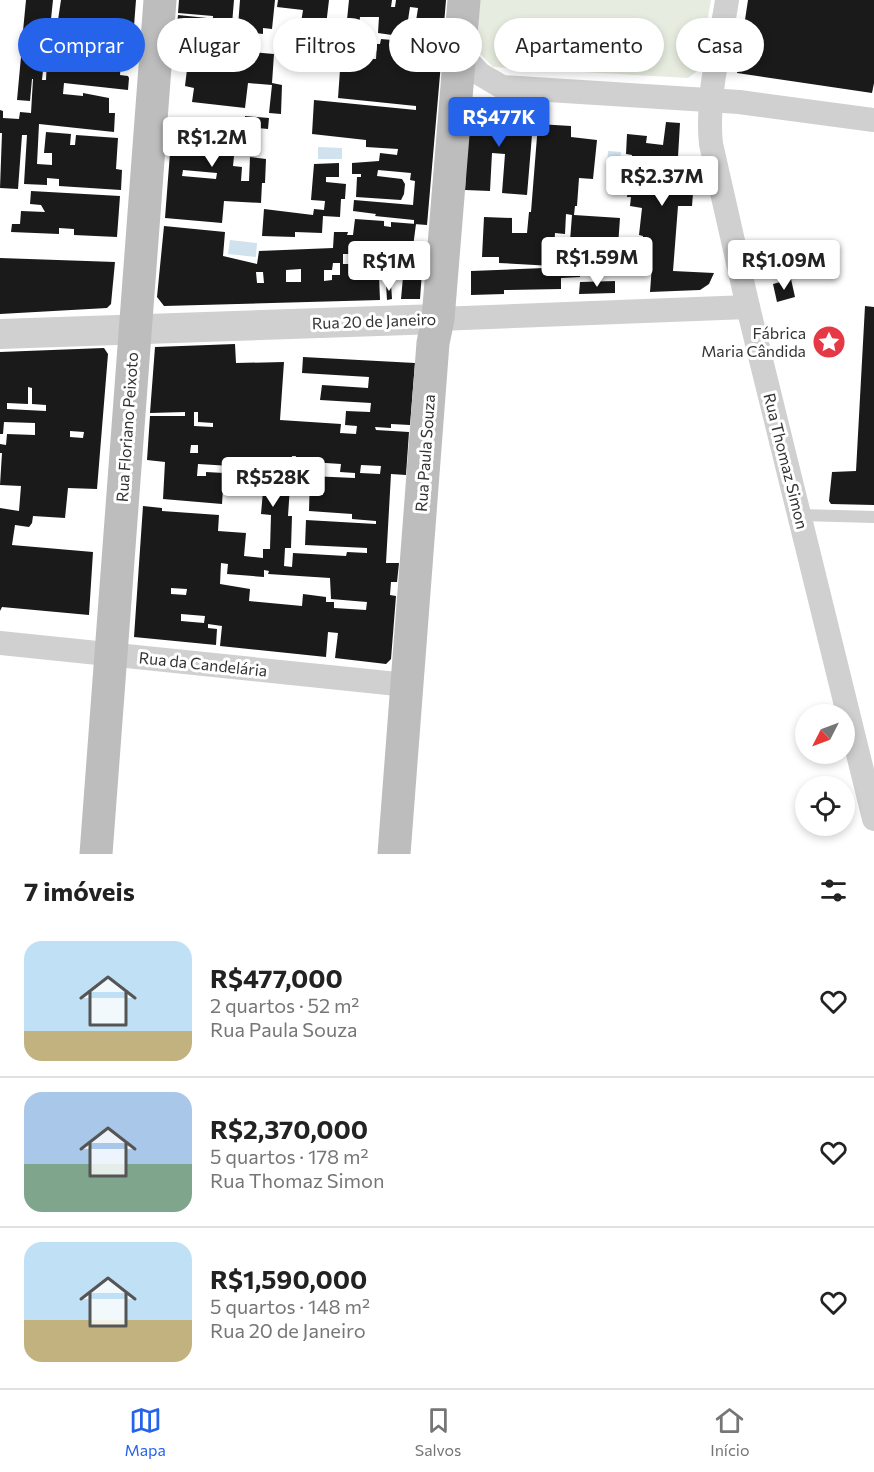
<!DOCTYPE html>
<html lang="pt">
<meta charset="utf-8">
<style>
:root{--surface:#fff;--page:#f6f6f6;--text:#222;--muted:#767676;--line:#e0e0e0;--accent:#2563eb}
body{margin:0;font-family:Commissioner,sans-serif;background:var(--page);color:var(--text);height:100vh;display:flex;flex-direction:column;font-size:22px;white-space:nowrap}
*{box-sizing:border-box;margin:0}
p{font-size:20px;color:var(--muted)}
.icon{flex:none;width:33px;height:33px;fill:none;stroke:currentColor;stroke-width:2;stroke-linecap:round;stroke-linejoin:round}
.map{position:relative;height:854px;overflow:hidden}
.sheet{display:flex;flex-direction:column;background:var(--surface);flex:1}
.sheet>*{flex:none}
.top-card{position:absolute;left:18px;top:18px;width:838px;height:54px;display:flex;gap:12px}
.needle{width:39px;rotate:228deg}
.fabs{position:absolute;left:795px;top:704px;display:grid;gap:12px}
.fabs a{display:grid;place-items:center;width:60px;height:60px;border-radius:50%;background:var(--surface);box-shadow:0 3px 9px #0003;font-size:30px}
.price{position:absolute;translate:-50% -51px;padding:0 14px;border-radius:6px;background:#fff;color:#222;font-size:20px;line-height:39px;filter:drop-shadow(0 2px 3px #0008)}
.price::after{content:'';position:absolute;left:50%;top:36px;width:18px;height:14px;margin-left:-9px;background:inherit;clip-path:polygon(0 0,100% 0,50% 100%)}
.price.on{background:var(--accent);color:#fff}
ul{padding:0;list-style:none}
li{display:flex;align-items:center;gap:18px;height:150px;padding:0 24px}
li+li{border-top:2px solid var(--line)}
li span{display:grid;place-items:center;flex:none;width:168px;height:120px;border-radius:18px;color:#555}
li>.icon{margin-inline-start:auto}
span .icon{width:72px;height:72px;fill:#fffc;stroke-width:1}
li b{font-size:26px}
h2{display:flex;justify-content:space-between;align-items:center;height:72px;padding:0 24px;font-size:26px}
.pill{padding:0 21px;border-radius:27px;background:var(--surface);box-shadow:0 3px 9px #0003;font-size:21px;line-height:54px}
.pill.on{background:var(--accent);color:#fff}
.dock{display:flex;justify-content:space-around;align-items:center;height:84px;border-top:2px solid var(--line);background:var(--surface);font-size:16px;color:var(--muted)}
.dock a{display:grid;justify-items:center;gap:3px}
.dock .on{color:var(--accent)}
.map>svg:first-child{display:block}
</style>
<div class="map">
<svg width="874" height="854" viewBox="0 0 874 854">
<rect width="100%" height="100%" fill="#fff"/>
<polygon fill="#e6ecdf" points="480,0 711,0 699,70 688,78 493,67 477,51"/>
<g fill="#cfe2ee">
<polygon points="318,147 342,148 342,159 318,159"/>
<polygon points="608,151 621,152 618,182 606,181"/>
<polygon points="230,240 257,243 256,257 228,254"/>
</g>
<g fill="#1a1a1a" fill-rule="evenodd">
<polygon points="26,0 53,0 51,19 58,20 61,0 136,0 131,65 121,63 120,75 128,76 129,78 128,90 64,83 63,94 83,96 83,93 109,98 109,113 115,113 114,132 39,124 37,164 52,165 52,153 44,153 46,132 71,134 70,145 75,145 76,135 118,138 116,169 122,170 121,190 59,186 59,179 47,178 47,185 24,184 27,135 22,135 18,189 0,188 2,133 0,133 0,110 3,111 3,118 19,119 20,112 31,113 33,79 32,79 30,101 17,100 22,46 29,46 30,36 35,36 34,41 46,42 42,80 46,80 47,60 107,66 107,62 50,55 51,36 35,35 35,32 23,31"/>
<polygon points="179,0 234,0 231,36 212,34 211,47 230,49 231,40 252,42 252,52 274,54 272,83 282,85 281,114 269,113 272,85 248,83 245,108 192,102 194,88 185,86 188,61 173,60 178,15 207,18 206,31 212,32 213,16 178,13"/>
<polygon points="240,0 275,0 272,29 263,28 263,34 253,33 254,28 238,26"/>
<polygon points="278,0 329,0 321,68 317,68 317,71 299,69 305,23 301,23 303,10 277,7"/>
<path d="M349,0H392L391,7H395L396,0H446L441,60L410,57L411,53L404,52L403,59L441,63L427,225L414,224V220L375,216L376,214L353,211L354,200L413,205L415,181L410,180L411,173L378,170L377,176L402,179L405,184L404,194L401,200L356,197L357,177H361V174H352V163L379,161L380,153L397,155L398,149L366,147V140L312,134L314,100L416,110V106L338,98L340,70L352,71L353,58L343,59ZM410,7L418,8L416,21L408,20ZM360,17H379L378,33L392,35V40L381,39L380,44H377L376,59H370L371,45L357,44Z"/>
<polygon points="748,0 874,0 874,83 872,93 737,73"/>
<polygon points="469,106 534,111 527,195 502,193 505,154 492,153 490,191 465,190"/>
<path d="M245,116L269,118L268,129L258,128L257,142H251V156H234L233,166L242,167L241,181H249L250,157L266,159L265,183H262L261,203L224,201L222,223L165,218L170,153L183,155V150L170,149L172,118L214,123L213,131L216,132L217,117L245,120ZM183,170L217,173L216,179L182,176Z"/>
<path d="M666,122L680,123L678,157H692L691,180H694L692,206H678L673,271L714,273L709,284L700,290L650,292L652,265L641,264L643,236L639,235L642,208L630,206L631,197H627L632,155L626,154L627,134L647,136L646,143L663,145ZM653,177L660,178L659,186L652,185Z"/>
<polygon points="538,124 571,126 571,137 597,140 593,179 579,178 577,206 575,206 574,215 620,218 618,246 583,244 580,277 561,278 561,289 504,290 504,294 471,295 471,271 568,267 572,215 566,214 565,234 555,233 553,266 499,263 499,257 482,257 484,217 512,218 512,233 527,233 529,212 531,212"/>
<polygon points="339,163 339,177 326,177 326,182 346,184 345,199 341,199 340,217 323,216 322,233 295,232 295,237 262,236 264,209 313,215 314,209 324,210 325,201 311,200 314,164"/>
<polygon points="31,191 120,196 117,237 74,235 74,229 59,228 59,234 11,232 12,224 20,224 21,211 45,212 41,205 30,204"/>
<path d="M355,219L384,221V226L391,227V222L416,224L410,270L422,271L420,299H401L404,266L379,265V258H368V264L372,265L373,274L379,275L380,300L164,306L157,297L164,226L225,232L223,256L257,264L259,251L333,248L334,232H348L347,235H353ZM343,254H351L350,264H343ZM333,263H340V275H332V280L324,281V270H332ZM301,269V282H286V270ZM256,272H263L264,283H257Z"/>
<polygon points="0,258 115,262 111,304 107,308 0,314"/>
<polygon points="791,279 795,297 777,302 773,284"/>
<polygon points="615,281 615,293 579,294 580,282"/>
<polygon points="386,284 391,284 392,299 387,300"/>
<polygon points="865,306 874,307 874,505 831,504 829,501 832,472 856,471"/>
<path d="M235,344L236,363L284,362L280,420L341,424L340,433L356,434L357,426L345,425L346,411L370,412L371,403L320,400L322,385L368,388L369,377L302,373L303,357L415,363L410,425L391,424V428L375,427L376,430L409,432L406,475L391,474L386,563H399L397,582H391L390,595L396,596L391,659L386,664L335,658L338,633L328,632L326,657L220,646L222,626L208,624V628L217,629L216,645L134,637L143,506L162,508V511L219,515L218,531L246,533L244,556L263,558V549H270L271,515L261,514L265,468L198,464L197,476H206V472L224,473L222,504L163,499L165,462L147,460L150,416H185V412L150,413L155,347ZM194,412H198V422L213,423V427L194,426ZM191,445H198V453H190ZM292,456H296L295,461L341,464L340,472L355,473V478L310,476L309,511L352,514V519L376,521V524L306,520L305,545L367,548V553L347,552L346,556L293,553L292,567L284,566L285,548H291L292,516H288ZM361,465L381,466L380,474L360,473ZM221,563L228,564L227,574L264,577V570L269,571L268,574L330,578L331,599L367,602L366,610L334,608V602H326V597L303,594L302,606L249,601L250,589L220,584ZM171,588L187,589L186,595L171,594ZM181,614L205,616L204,623L181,621Z"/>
<path d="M104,348L108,354L97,489L68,488L65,518L33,516L32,523L29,527L15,525L12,545L93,552L89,615L2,607L0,611V508L19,511L21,486L0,485L2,453H0V444L6,445L7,434L35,435V423L4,422L3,434H0V352ZM28,387L32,388V404L46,405V411L7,409V403L28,404ZM70,431L84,432L83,438L70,437Z"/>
</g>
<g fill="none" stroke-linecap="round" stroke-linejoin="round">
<polyline stroke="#d0d0d0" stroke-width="12" points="800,515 874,517"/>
<g stroke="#d0d0d0" stroke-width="24">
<path d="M727,0C720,47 706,97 711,144L748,307L874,819"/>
<polyline points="460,53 480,74 502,87 739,102 874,120"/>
<polyline points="438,319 748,307"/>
<polyline points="0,643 407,685"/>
</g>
<polyline stroke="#d0d0d0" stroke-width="30" points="0,334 438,319"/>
<g stroke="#bdbdbd" stroke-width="33">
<polyline points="96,854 160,0"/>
<polyline points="394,854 433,343 438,319 464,0"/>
</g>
</g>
<defs>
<symbol id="sight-disc" viewBox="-11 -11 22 22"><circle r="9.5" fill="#e63946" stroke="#fff"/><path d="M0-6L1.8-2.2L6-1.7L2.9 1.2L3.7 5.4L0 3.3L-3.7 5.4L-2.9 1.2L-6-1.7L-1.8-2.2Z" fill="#fff"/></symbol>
</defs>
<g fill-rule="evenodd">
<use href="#sight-disc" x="810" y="323" width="38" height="38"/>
</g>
<g text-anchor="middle" stroke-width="6" stroke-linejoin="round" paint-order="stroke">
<g font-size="16" fill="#333" stroke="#fff">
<text transform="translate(374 321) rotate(-2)" y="6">Rua 20 de Janeiro</text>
<text transform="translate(127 427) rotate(-86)" y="6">Rua Floriano Peixoto</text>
<text transform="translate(425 453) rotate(-86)" y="6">Rua Paula Souza</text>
<text transform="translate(786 461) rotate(76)" y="6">Rua Thomaz Simon</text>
<text transform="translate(203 664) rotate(6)" y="6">Rua da Candelária</text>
</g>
<g font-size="16" fill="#333" stroke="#fff" text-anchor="end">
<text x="806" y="339">Fábrica<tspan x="806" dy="18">Maria Cândida</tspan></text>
</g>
</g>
</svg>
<div class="fabs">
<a><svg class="needle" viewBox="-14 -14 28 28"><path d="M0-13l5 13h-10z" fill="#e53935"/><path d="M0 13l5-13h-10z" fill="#767676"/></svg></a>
<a><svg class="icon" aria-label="locate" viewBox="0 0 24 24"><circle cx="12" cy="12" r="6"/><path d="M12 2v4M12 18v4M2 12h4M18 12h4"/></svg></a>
</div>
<b class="price on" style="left:499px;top:148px">R$477K</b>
<b class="price" style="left:212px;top:168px">R$1.2M</b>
<b class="price" style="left:662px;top:207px">R$2.37M</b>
<b class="price" style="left:597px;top:288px">R$1.59M</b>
<b class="price" style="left:784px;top:291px">R$1.09M</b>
<b class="price" style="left:389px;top:292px">R$1M</b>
<b class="price" style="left:273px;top:508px">R$528K</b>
<div class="top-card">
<a class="pill on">Comprar</a>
<a class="pill">Alugar</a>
<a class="pill">Filtros</a>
<a class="pill">Novo</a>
<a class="pill">Apartamento</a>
<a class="pill">Casa</a>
</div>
</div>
<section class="sheet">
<h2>7 imóveis<svg class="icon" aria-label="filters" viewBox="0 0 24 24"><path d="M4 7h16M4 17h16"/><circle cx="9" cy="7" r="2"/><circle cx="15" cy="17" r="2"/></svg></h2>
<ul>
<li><span style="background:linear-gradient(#bfe0f5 75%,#c2b280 0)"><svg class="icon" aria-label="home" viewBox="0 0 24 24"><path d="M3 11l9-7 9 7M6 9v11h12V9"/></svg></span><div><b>R$477,000</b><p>2 quartos · 52 m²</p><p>Rua Paula Souza</p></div><svg class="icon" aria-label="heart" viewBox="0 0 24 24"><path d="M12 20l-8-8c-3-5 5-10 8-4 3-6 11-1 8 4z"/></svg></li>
<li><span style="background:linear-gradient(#a9c7e8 60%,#7fa58c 0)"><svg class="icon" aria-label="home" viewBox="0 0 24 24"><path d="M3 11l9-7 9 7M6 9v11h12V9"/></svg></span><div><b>R$2,370,000</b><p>5 quartos · 178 m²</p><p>Rua Thomaz Simon</p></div><svg class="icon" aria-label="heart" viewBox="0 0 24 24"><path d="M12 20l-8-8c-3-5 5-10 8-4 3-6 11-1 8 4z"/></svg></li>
<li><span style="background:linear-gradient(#bfe0f5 65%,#c2b280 0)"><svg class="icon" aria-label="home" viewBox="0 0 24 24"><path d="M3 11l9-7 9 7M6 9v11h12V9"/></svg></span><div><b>R$1,590,000</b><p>5 quartos · 148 m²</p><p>Rua 20 de Janeiro</p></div><svg class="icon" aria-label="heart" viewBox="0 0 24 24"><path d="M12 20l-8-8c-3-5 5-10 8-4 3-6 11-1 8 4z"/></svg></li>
</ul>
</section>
<nav class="dock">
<a class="on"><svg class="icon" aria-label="map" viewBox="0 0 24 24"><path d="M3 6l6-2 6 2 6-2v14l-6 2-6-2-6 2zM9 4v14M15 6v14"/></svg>Mapa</a>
<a><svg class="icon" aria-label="saved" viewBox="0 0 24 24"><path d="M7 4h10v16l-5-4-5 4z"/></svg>Salvos</a>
<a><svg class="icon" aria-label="home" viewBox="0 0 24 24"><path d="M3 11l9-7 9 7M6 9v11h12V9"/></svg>Início</a>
</nav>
